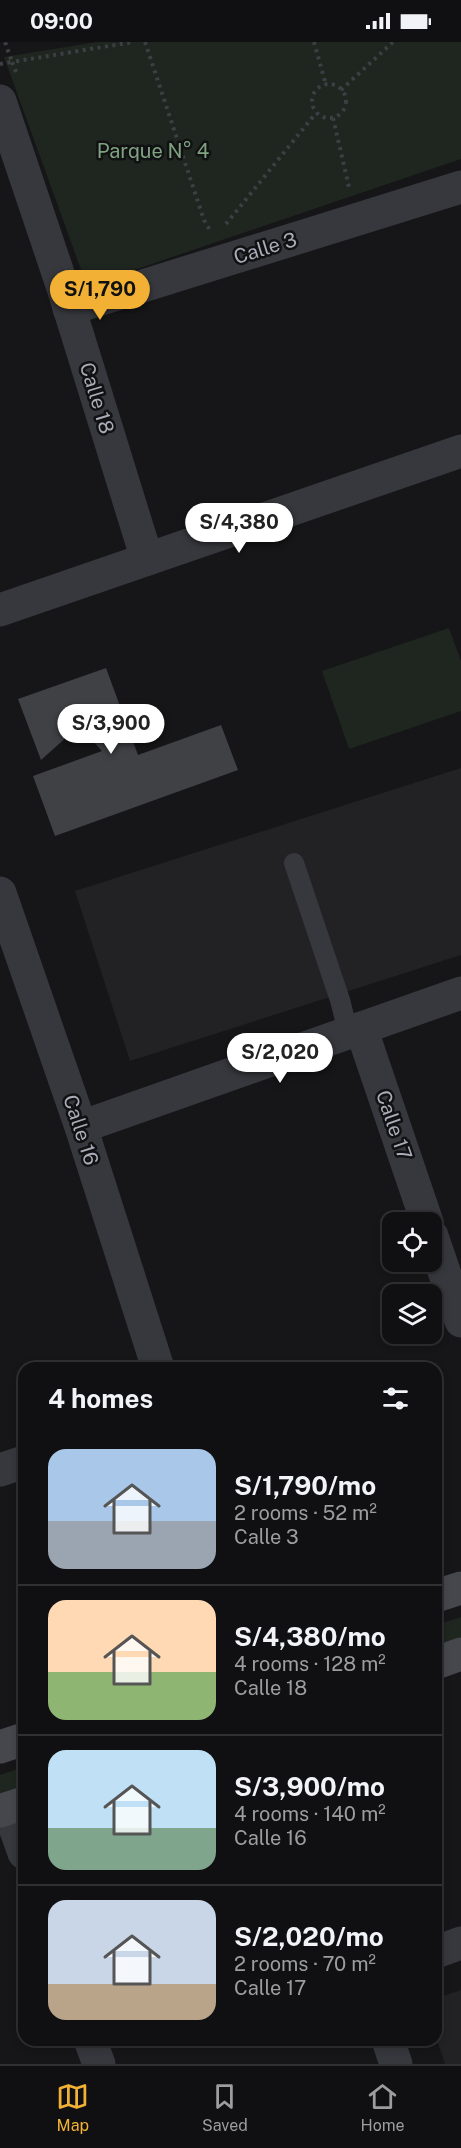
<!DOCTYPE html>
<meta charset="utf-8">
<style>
:root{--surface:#101012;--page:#19191b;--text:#f1f3f6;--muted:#9c9d9f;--line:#303032;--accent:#f2b134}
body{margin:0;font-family:"Public Sans",sans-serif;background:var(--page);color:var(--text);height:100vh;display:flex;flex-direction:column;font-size:22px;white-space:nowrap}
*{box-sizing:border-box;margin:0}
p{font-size:20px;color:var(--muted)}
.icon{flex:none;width:33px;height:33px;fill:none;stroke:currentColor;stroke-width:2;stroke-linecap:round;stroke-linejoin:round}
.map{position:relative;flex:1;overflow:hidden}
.details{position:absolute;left:18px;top:1320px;width:424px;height:684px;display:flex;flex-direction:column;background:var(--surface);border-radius:18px;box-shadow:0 3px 9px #0003,0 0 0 2px var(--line)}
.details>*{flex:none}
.fabs{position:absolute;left:382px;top:1170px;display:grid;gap:12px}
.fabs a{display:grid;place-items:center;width:60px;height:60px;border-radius:12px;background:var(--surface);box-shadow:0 3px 9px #0003,0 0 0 2px var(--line);font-size:30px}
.price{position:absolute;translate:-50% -51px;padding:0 14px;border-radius:21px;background:#fff;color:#222;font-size:20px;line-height:39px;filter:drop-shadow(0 2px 3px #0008)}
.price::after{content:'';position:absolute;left:50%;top:36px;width:18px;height:14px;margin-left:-9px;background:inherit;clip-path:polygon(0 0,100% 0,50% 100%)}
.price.selected{background:var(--accent);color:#111}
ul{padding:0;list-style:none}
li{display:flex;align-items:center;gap:18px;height:150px;padding:0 30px}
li+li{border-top:2px solid var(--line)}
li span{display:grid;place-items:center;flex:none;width:168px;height:120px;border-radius:18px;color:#555}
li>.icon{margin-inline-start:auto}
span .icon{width:72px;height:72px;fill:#fffc;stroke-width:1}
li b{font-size:26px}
h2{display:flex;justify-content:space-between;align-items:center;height:72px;padding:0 30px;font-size:26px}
.status{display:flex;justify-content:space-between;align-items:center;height:42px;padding:0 30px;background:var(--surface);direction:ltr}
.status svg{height:16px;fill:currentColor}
.dock{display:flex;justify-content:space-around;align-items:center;height:84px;border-top:2px solid var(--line);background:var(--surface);font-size:16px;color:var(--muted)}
.dock a{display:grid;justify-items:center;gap:3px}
.dock .selected{color:var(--accent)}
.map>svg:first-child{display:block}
</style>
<div class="status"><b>09:00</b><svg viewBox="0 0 49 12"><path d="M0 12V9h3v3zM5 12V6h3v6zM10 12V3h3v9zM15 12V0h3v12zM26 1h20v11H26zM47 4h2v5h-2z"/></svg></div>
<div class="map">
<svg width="461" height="2022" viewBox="0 0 461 2022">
<rect width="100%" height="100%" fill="#161618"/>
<g fill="#222225">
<polygon points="461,726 461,913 130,1019 75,849"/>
<polygon points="461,1948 461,2022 445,2022 437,1998 437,1956"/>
</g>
<g fill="#1e261f">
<polygon points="97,0 461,0 461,117 87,244 4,15"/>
<polygon points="449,586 461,619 461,669 349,707 322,629"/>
<polygon points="461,1575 461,1604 437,1613 436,1583"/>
<polygon points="24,1725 24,1756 0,1764 0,1733"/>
</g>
<polygon fill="#404145" points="106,626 138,713 221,683 238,728 55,794 33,734 102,709 79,684 41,718 18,657"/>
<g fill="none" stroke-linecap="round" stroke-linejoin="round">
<g stroke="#3d3f44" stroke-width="4" stroke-dasharray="3 4.5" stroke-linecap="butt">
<polyline points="145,0 204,178 211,190"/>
<polyline points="314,0 326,43"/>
<polyline points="0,22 12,20 5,0"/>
<polyline points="16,30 12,20 133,0"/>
<circle cx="329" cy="59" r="17"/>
<polyline points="341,48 393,0"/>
<polyline points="333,76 349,145"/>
<polyline points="226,182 316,71"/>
</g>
<polyline stroke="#37383d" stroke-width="20" points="294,821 340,958 348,990"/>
<g stroke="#37383d" stroke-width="33">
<polyline points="0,59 63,246 147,517"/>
<polyline points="69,267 461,145"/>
<polyline points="0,568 461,409"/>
<polyline points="0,851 81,1085 158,1326"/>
<polyline points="361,986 427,1180"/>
<polyline points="81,1085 461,951"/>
<polyline points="432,1194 461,1279"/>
<polyline points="0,1428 24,1420"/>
<polyline points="8,1766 24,1811"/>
<polyline points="436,1910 461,1901"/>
<polyline points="90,1998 99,2022"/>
<polyline points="388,1998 396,2022"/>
</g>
<g stroke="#45474d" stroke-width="33">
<polyline points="436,1554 461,1546"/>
<polyline points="436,1621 461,1612"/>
<polyline points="0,1705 24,1697"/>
<polyline points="0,1769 24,1761"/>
</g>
</g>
<g text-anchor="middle" stroke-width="5" stroke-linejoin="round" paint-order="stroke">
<g font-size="20" fill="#7fa381" stroke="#111113">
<text x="153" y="116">Parque N° 4</text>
</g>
<g font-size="20" fill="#a8adb8" stroke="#111113">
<text transform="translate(265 206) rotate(-17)" y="7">Calle 3</text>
<text transform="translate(97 356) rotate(73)" y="7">Calle 18</text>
<text transform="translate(394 1083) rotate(71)" y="7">Calle 17</text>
<text transform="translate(81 1088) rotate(72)" y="7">Calle 16</text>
</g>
</g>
</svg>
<div class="fabs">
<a><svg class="icon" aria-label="locate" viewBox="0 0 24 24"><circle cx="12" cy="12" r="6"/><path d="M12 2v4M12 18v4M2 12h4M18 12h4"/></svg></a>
<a><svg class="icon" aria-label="layers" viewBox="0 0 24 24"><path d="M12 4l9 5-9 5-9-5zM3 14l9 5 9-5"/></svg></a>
</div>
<b class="price selected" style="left:100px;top:279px">S/1,790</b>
<b class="price" style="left:239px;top:512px">S/4,380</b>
<b class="price" style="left:111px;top:713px">S/3,900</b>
<b class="price" style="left:280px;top:1042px">S/2,020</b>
<section class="details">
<h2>4 homes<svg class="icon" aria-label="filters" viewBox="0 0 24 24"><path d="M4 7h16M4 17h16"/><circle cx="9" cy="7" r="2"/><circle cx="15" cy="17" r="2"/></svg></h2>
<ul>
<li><span style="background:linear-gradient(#a9c7e8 60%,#9aa5b1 0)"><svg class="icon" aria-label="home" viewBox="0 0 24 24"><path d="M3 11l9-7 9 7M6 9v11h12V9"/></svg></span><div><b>S/1,790/mo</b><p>2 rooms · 52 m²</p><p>Calle 3</p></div></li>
<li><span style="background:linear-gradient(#ffd9b3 60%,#8fb573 0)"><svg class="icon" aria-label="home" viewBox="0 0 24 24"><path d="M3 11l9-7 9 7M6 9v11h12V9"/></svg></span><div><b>S/4,380/mo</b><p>4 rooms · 128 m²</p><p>Calle 18</p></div></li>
<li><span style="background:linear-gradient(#bfe0f5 65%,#7fa58c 0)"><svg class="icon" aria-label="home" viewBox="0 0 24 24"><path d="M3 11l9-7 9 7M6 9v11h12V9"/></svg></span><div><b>S/3,900/mo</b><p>4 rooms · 140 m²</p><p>Calle 16</p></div></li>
<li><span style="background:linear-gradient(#c9d6e8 70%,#b9a48a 0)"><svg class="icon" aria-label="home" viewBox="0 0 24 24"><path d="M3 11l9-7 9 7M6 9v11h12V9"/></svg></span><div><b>S/2,020/mo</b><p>2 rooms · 70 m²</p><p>Calle 17</p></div></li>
</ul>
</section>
</div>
<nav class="dock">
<a class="selected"><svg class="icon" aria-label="map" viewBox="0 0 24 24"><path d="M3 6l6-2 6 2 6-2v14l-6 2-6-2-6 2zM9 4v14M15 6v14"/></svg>Map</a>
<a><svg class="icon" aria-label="saved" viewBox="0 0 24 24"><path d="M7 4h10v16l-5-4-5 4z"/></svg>Saved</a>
<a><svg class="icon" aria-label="home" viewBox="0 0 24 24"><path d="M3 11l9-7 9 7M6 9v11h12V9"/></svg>Home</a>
</nav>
